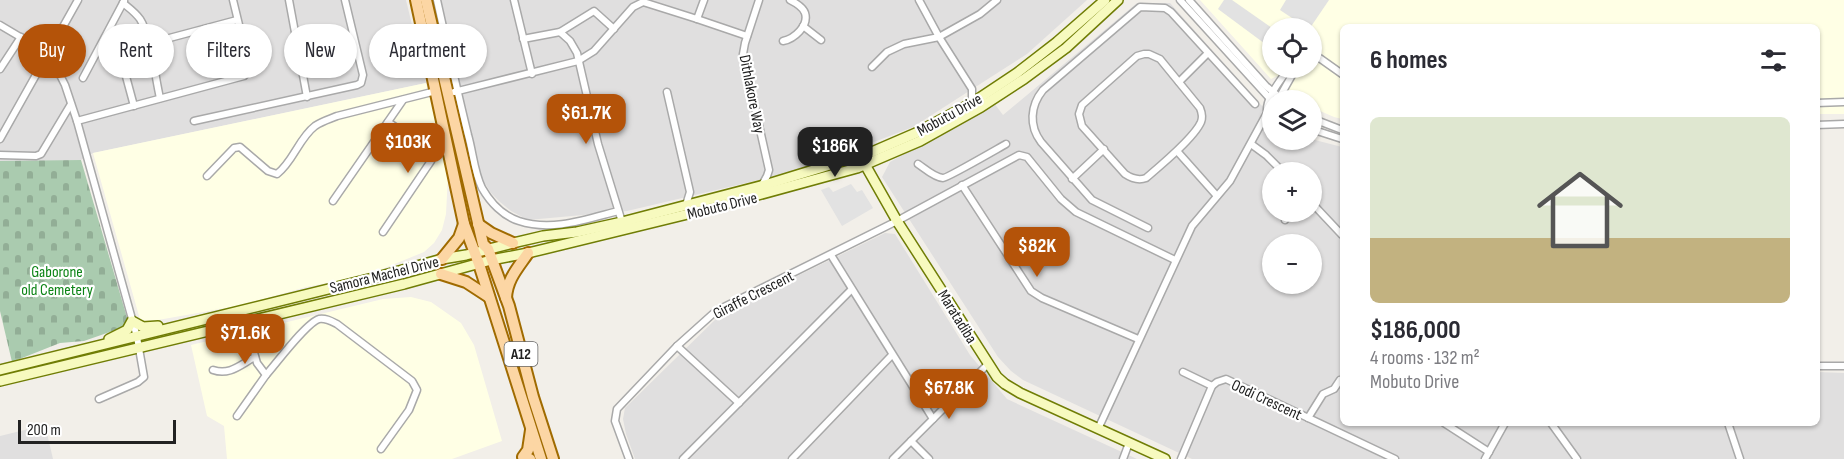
<!DOCTYPE html>
<meta charset="utf-8">
<style>
:root{--surface:#fff;--page:#f7f7f7;--text:#2b2b33;--muted:#7c7c81;--line:#e1e1e2;--accent:#b45309}
body{margin:0;font-family:"Sofia Sans Condensed",sans-serif;background:var(--page);color:var(--text);height:100vh;display:flex;flex-direction:column;font-size:22px;white-space:nowrap}
*{box-sizing:border-box;margin:0}
p{font-size:20px;color:var(--muted)}
.icon{flex:none;width:33px;height:33px;fill:none;stroke:currentColor;stroke-width:2;stroke-linecap:round;stroke-linejoin:round}
.map{position:relative;flex:1;overflow:hidden}
.sheet{position:absolute;left:1340px;top:24px;width:480px;height:402px;display:flex;flex-direction:column;background:var(--surface);border-radius:9px;box-shadow:0 2px 4px #0004}
.sheet>*{flex:none}
.banner{position:absolute;left:18px;top:24px;width:570px;height:54px;display:flex;gap:12px}
.fabs{position:absolute;left:1262px;top:18px;display:grid;gap:12px}
.fabs a{display:grid;place-items:center;width:60px;height:60px;border-radius:50%;background:var(--surface);box-shadow:0 2px 4px #0004;font-size:30px}
.scale{position:absolute;left:18px;bottom:15px;width:158px;box-sizing:border-box;padding-left:6px;border:3px solid #222;border-top:0;font-size:16px;line-height:21px;white-space:nowrap;color:#222;-webkit-text-stroke:4px #fff;paint-order:stroke}
.price{position:absolute;translate:-50% -51px;padding:0 14px;border-radius:12px;background:var(--accent);color:#fff;font-size:20px;line-height:39px;filter:drop-shadow(0 2px 3px #0008)}
.price::after{content:'';position:absolute;left:50%;top:36px;width:18px;height:14px;margin-left:-9px;background:inherit;clip-path:polygon(0 0,100% 0,50% 100%)}
.price.active{background:#222;color:#fff}
ul{padding:0;list-style:none}
li{display:grid;align-content:center;gap:12px;height:318px;padding:0 30px}
li+li{border-top:2px solid var(--line)}
li span{display:grid;place-items:center;height:186px;border-radius:9px;color:#555}
li>.icon{margin-inline-start:auto}
span .icon{width:108px;height:108px;fill:#fffc;stroke-width:1}
li b{font-size:26px}
h2{display:flex;justify-content:space-between;align-items:center;height:72px;padding:0 30px;font-size:26px}
.chip{padding:0 21px;border-radius:27px;background:var(--surface);box-shadow:0 2px 4px #0004;font-size:21px;line-height:54px}
.chip.active{background:var(--accent);color:#fff}
.map>svg:first-child{display:block}
</style>
<div class="map">
<svg width="1844" height="459" viewBox="0 0 1844 459">
<defs>
<pattern id="cemetery-stones" width="16" height="16" patternUnits="userSpaceOnUse" patternTransform="scale(1.5)"><rect width="16" height="16" fill="#aacbaf"/><path d="M2 7V4a2 2 0 0 1 4 0v3zM10 15v-3a2 2 0 0 1 4 0v3z" fill="#92ae96"/></pattern>
</defs>
<rect width="100%" height="100%" fill="#f2efe9"/>
<g fill="#e0dfdf" fill-rule="evenodd">
<polygon points="0,0 406,0 426,83 93,153 81,160 0,164"/>
<polygon points="437,0 1087,0 1027,54 913,127 801,170 627,211 528,220 511,211 500,202 491,193 479,174"/>
<path d="M1137,3H1170L1260,104L1272,115V140L1311,139L1342,147V423H1816L1817,372L1844,373V459H1192L1023,380L1011,371L998,357L882,177L890,162L994,103L1003,115ZM1272,172H1311V212H1272ZM1272,244H1311V284H1272Z"/>
<polygon points="885,233 895,234 970,355 1007,399 1137,459 635,459 626,434 623,419 625,408 722,313"/>
<polygon points="45,425 53,459 0,459 0,436"/>
</g>
<g fill="#ffffe5" fill-rule="evenodd">
<path d="M1200,0H1844V114H1817L1816,27H1342V119L1334,117L1311,107V100H1297L1285,88L1277,76L1271,79ZM1272,28H1311V68H1272Z"/>
<polygon points="426,83 448,175 446,214 442,230 434,243 424,252 365,276 306,287 243,305 141,323 93,153"/>
<polygon points="411,297 431,302 461,323 474,345 502,441 452,459 227,459 224,426 207,416 191,345 383,299"/>
</g>
<polygon fill="url(#cemetery-stones)" points="81,160 128,321 124,327 84,341 60,343 12,362 0,311 0,161"/>
<g fill="#e2e2e2">
<polygon points="1224,0 1232,0 1272,28 1272,49 1218,9"/>
<polygon points="1286,0 1329,0 1310,28 1307,28 1280,10"/>
<polygon points="851,184 857,192 862,190 873,208 842,226 821,190 829,187 833,192"/>
</g>
<g fill="none" stroke-linecap="round" stroke-linejoin="round">
<defs>
<g id="street">
<polyline points="289,0 307,97"/>
<path d="M437,0C447,45 457,90 468,135C473,152 474,172 482,188C490,202 503,216 519,221C552,232 587,219 618,211"/>
<polyline points="514,0 532,74"/>
<polyline points="759,0 745,43 743,54 769,170 767,176 762,185"/>
<polyline points="919,0 939,37 972,89 972,103"/>
<polyline points="1180,0 1272,101"/>
<polyline points="1189,0 1266,86 1283,100"/>
<path d="M123,3C129,8 135,12 140,19C151,36 155,77 160,98"/>
<polyline points="697,19 704,0"/>
<polyline points="0,25 32,44 47,56 57,69 65,85 77,121 137,337 144,377 138,382 99,399"/>
<polyline points="803,26 821,40"/>
<polyline points="560,32 570,41 577,53 598,144 622,222"/>
<polyline points="523,39 560,32 594,11 614,29"/>
<polyline points="162,40 237,20"/>
<path d="M783,41C794,39 809,26 805,13C803,7 796,3 790,0"/>
<polyline points="98,51 124,69 134,106"/>
<polyline points="1311,52 1342,74"/>
<path d="M1144,54H1149L1160,59L1200,108C1202,113 1203,117 1201,122C1194,138 1160,166 1146,178C1138,181 1131,178 1125,174L1082,126L1079,114L1082,105L1137,56Z"/>
<polyline points="872,67 887,52 904,44 939,37 980,14 997,0"/>
<polyline points="0,69 21,37"/>
<polyline points="83,78 124,1"/>
<polyline points="1179,82 1208,53"/>
<polyline points="454,92 578,61 594,51 633,7 643,2 697,19 747,36"/>
<polyline points="667,92 690,192 686,205"/>
<polyline points="1278,100 1296,68"/>
<polyline points="1816,103 1844,102"/>
<polyline points="1311,118 1342,130"/>
<polyline points="77,121 244,76 249,70 249,66 233,0"/>
<polyline points="194,121 357,85 361,83 363,75 345,0"/>
<polyline points="1816,125 1844,124"/>
<polyline points="1311,129 1342,139"/>
<polyline points="0,139 78,0"/>
<polyline points="1251,144 1266,155 1283,172"/>
<polyline points="1177,151 1217,196"/>
<polyline points="0,155 36,156 41,154 71,104"/>
<path d="M918,164C924,168 935,178 943,178C947,178 997,149 1006,144"/>
<path d="M207,176L234,148L240,147L268,171L277,174C293,162 299,138 315,126C322,121 330,119 337,116L436,91"/>
<polyline points="1072,179 1104,149"/>
<polyline points="962,185 1031,291 1042,298 1138,339"/>
<polyline points="333,201 403,100"/>
<polyline points="1311,202 1342,235"/>
<polyline points="1285,220 1291,212"/>
<path d="M1148,228L1092,200L1041,142C1029,126 1030,106 1043,90L1140,7L1165,8L1171,12L1255,104"/>
<polyline points="383,232 431,161 426,148 388,122"/>
<polyline points="831,255 933,419"/>
<polyline points="677,346 739,403"/>
<polyline points="1816,366 1844,366"/>
<path d="M213,370C230,376 241,364 255,357"/>
<polyline points="1183,372 1212,386"/>
<path d="M266,375C276,364 306,323 319,319C326,318 331,321 337,324L412,381L417,390L409,410L381,449"/>
<polyline points="237,416 266,375 257,363 242,310"/>
<polyline points="1308,418 1323,394 1334,389 1340,380"/>
<polyline points="1444,423 1489,452"/>
<polyline points="1551,423 1577,459"/>
<polyline points="1728,423 1740,459"/>
<path d="M1098,429L1192,226L1230,181L1267,113C1265,98 1281,80 1289,68"/>
<polyline points="911,441 929,459"/>
<polyline points="629,459 615,421 617,409 677,346 716,311 897,221 1019,155 1027,157 1061,199 1076,212 1175,260"/>
<polyline points="683,459 851,290"/>
<polyline points="792,459 892,355"/>
<polyline points="893,459 988,364"/>
<polyline points="1123,459 1129,443"/>
<polyline points="1181,459 1212,386 1217,382 1226,379 1395,459"/>
<polyline points="1485,459 1505,423"/>
</g>
<g id="secondary">
<polyline points="863,161 897,221 997,377 1005,384 1020,393 1165,459"/>
<polyline points="109,339 127,330 132,321 143,327 158,326"/>
<polyline points="0,370 381,276 442,259 466,255 513,243 543,236 577,232 622,222 768,184 872,152 916,133 972,103 1017,73 1057,42 1105,0"/>
<polyline points="0,381 404,284 491,260 528,253 692,213 857,168 920,141 981,107 1024,79 1066,48 1118,0"/>
</g>
<g id="primary">
<polyline points="416,0 464,224 479,264 541,459"/>
<polyline points="426,0 483,244 488,249 509,306 533,397 553,459"/>
<polyline points="478,224 491,233 513,243"/>
<polyline points="442,259 459,238 464,224"/>
<polyline points="441,274 466,282 489,297"/>
<path d="M506,298C507,279 518,268 528,253"/>
<polyline points="530,459 523,457 528,450 531,430"/>
</g>
</defs>
<use href="#street" stroke="#a9a9a9" stroke-width="9"/>
<use href="#secondary" stroke="#707d05" stroke-width="12"/>
<use href="#primary" stroke="#a06b00" stroke-width="14"/>
<use href="#street" stroke="#fff" stroke-width="6"/>
<use href="#secondary" stroke="#f7fabf" stroke-width="9"/>
<use href="#primary" stroke="#fcd6a4" stroke-width="10"/>
</g>
<g text-anchor="middle" stroke-width="4.5" stroke-linejoin="round" paint-order="stroke">
<rect fill="#fff" stroke="#646464" stroke-width="1.5" x="504.5" y="342" width="33" height="24" rx="4.5"/>
<g font-size="15" font-weight="bold" fill="#222">
<text x="521" y="359">A12</text>
</g>
<g font-size="16" fill="#222" stroke="#fff">
<text transform="translate(753 94) rotate(79)" y="6">Dithlakore Way</text>
<text transform="translate(949 114) rotate(-29)" y="6">Mobutu Drive</text>
<text transform="translate(722 205) rotate(-14)" y="6">Mobuto Drive</text>
<text transform="translate(384 274) rotate(-14)" y="6">Samora Machel Drive</text>
<text transform="translate(753 294) rotate(-27)" y="6">Giraffe Crescent</text>
<text transform="translate(958 316) rotate(58)" y="6">Maratadiba</text>
<text transform="translate(1267 399) rotate(25)" y="6">Oodi Crescent</text>
</g>
<g font-size="16" fill="#0c8416" stroke="#fff">
<text x="57" y="277">Gaborone<tspan x="57" dy="18">old Cemetery</tspan></text>
</g>
</g>
</svg>
<div class="fabs">
<a><svg class="icon" aria-label="locate" viewBox="0 0 24 24"><circle cx="12" cy="12" r="6"/><path d="M12 2v4M12 18v4M2 12h4M18 12h4"/></svg></a>
<a><svg class="icon" aria-label="layers" viewBox="0 0 24 24"><path d="M12 4l9 5-9 5-9-5zM3 14l9 5 9-5"/></svg></a>
<a>+</a>
<a>−</a>
</div>
<div class="scale">200 m</div>
<b class="price" style="left:586px;top:145px">$61.7K</b>
<b class="price" style="left:408px;top:174px">$103K</b>
<b class="price active" style="left:835px;top:178px">$186K</b>
<b class="price" style="left:1037px;top:278px">$82K</b>
<b class="price" style="left:245px;top:365px">$71.6K</b>
<b class="price" style="left:949px;top:420px">$67.8K</b>
<div class="banner">
<a class="chip active">Buy</a>
<a class="chip">Rent</a>
<a class="chip">Filters</a>
<a class="chip">New</a>
<a class="chip">Apartment</a>
</div>
<section class="sheet">
<h2>6 homes<svg class="icon" aria-label="filters" viewBox="0 0 24 24"><path d="M4 7h16M4 17h16"/><circle cx="9" cy="7" r="2"/><circle cx="15" cy="17" r="2"/></svg></h2>
<ul>
<li><span style="background:linear-gradient(#dfe7d0 65%,#c2b280 0)"><svg class="icon" aria-label="home" viewBox="0 0 24 24"><path d="M3 11l9-7 9 7M6 9v11h12V9"/></svg></span><div><b>$186,000</b><p>4 rooms · 132 m²</p><p>Mobuto Drive</p></div></li>
</ul>
</section>
</div>
